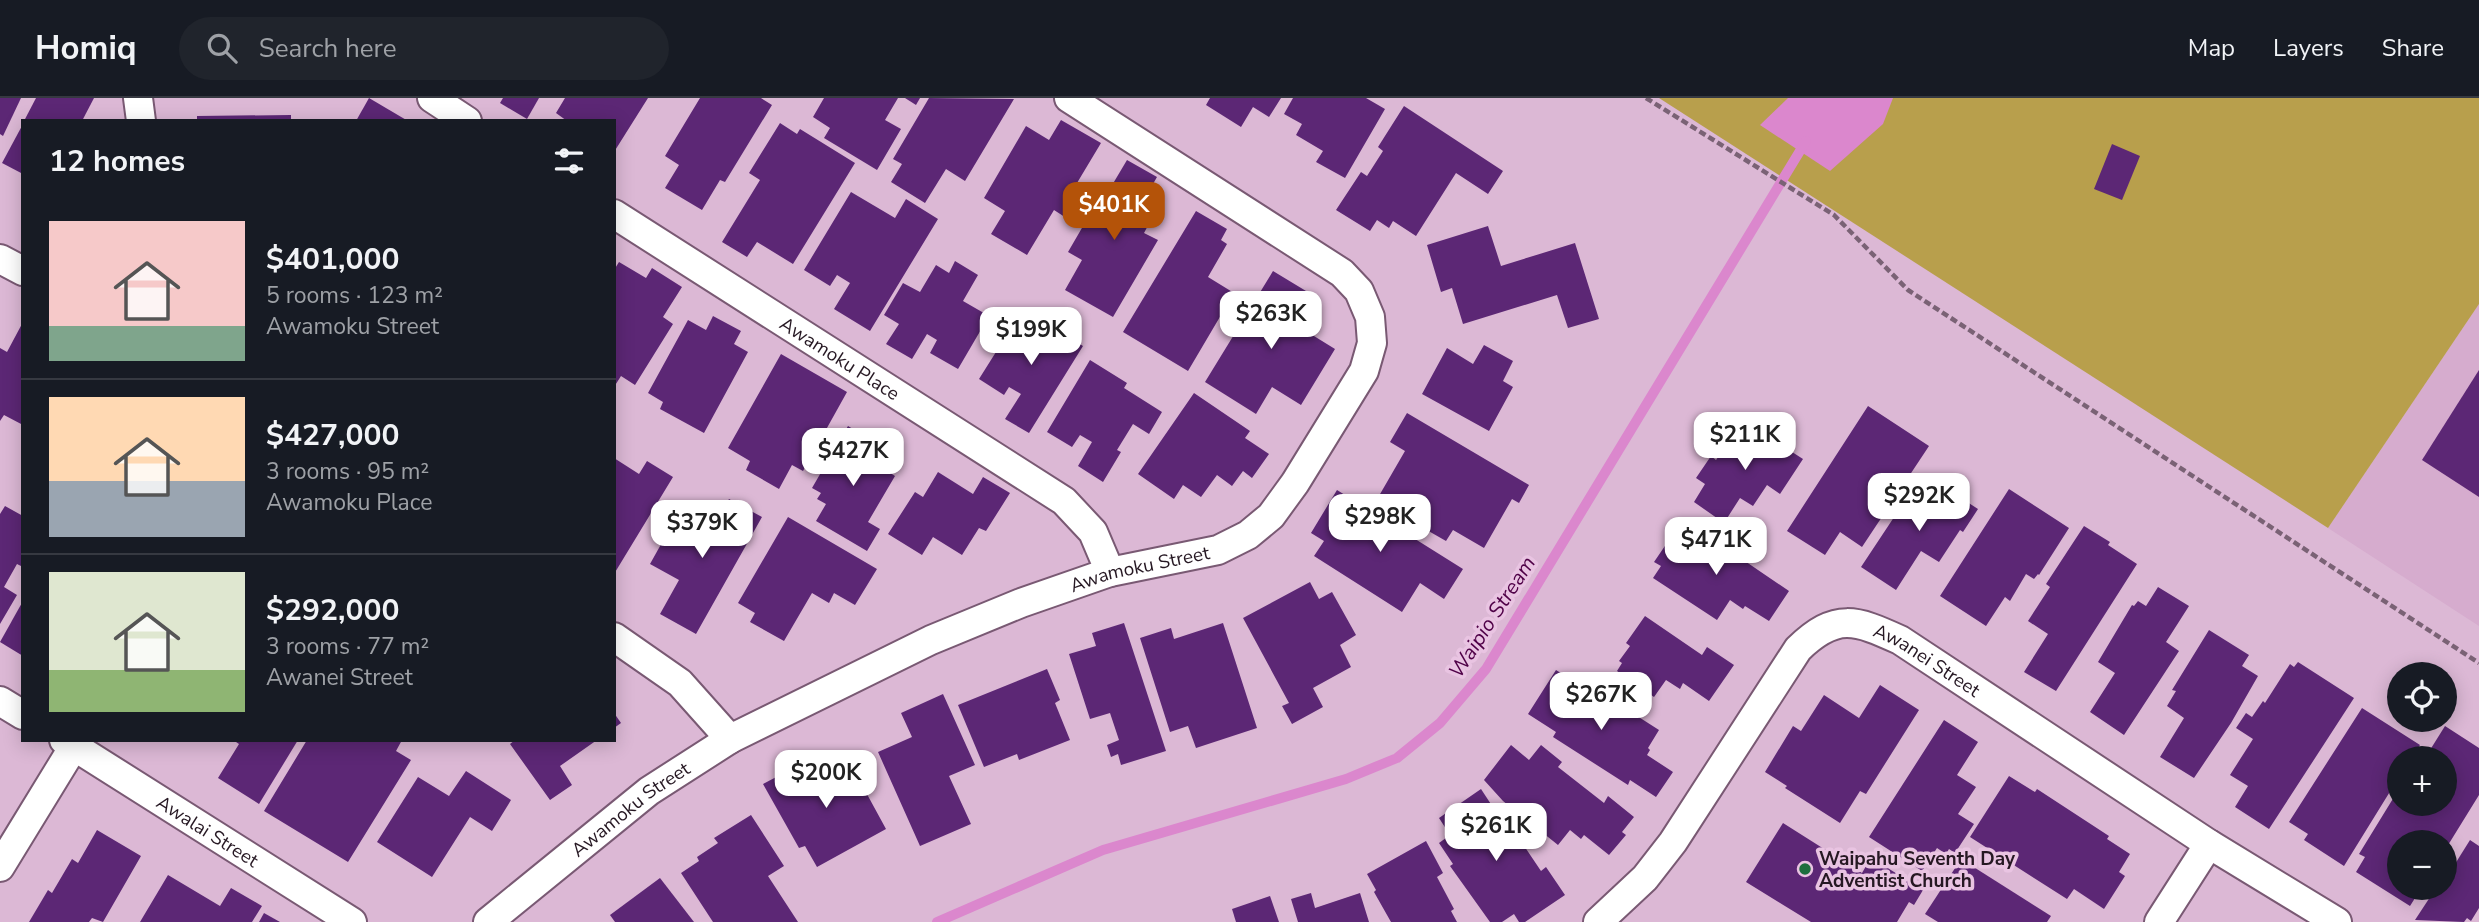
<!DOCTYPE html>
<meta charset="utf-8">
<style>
:root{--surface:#171b24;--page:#20242c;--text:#f1f3f6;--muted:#9ea1a6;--line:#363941;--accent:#b45309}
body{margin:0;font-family:"Nunito Sans",sans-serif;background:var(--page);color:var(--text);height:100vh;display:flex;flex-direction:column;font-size:26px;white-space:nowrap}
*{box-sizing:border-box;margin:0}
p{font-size:23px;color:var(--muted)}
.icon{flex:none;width:38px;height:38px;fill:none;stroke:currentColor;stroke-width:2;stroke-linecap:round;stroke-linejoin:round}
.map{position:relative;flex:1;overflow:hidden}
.sheet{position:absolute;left:21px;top:21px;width:595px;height:623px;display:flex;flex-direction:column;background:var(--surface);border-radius:0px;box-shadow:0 4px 18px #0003}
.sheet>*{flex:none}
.controls{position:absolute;left:2387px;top:564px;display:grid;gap:14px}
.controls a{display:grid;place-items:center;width:70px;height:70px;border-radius:50%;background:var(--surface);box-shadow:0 4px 18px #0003;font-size:35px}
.price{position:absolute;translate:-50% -60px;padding:0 16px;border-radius:14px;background:#fff;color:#222;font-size:23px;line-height:46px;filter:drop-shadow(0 2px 4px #0008)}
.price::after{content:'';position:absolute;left:50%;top:42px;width:21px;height:16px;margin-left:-10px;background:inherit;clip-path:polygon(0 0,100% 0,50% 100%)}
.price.on{background:var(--accent);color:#fff}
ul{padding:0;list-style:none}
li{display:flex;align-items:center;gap:21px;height:175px;padding:0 28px}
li+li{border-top:2px solid var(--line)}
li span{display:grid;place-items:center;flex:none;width:196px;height:140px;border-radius:0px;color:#555}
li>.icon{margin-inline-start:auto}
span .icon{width:84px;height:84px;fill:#fffc;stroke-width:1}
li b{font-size:30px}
h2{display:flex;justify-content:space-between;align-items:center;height:84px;padding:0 28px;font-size:30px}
header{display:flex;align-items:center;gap:42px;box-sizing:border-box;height:98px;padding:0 35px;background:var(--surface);border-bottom:2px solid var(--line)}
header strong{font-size:33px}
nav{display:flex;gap:38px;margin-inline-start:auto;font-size:24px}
.search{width:490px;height:63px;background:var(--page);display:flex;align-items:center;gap:18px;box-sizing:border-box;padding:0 24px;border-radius:38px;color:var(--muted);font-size:26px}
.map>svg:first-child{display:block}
</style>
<header>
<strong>Homiq</strong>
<div class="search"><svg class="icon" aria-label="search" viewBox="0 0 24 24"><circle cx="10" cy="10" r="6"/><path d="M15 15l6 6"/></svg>Search here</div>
<nav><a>Map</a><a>Layers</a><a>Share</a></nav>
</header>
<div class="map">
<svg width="2479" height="824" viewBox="0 0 2479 824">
<rect width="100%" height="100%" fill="#dcb8d5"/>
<polygon fill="#d6acce" points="2479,206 2479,528 2328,430"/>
<polygon fill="#b89f4c" points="1659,0 2479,0 2479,206 2328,430"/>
<polygon fill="#db87cd" points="1788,0 1893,0 1883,26 1830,73 1760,27"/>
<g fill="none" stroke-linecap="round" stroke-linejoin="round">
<polyline stroke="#db87cd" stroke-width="10" points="937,824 1103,752 1346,681 1397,660 1440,625 1486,571 1806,43"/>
</g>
<g fill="#5c2775">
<polygon points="0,0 21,0 3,38 0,36"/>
<polygon points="36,0 94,0 82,23 24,23"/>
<polygon points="369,0 408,23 356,23"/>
<polygon points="503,0 539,0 527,21 500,5"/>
<polygon points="565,0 648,0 614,54 614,23 567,23 556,15"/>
<polygon points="700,0 761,0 772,7 725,84 720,82 702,112 665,90 679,67 665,58"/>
<polygon points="824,0 898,0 885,22 901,31 877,72 824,40 830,30 813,19"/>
<polygon points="905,0 920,0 916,7"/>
<polygon points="929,0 1014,1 965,83 946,71 925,105 891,84 902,66 893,61"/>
<polygon points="1210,0 1281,0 1269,19 1253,9 1241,29 1206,7"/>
<polygon points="1293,0 1366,0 1385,11 1345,80 1316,64 1323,53 1296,37 1302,26 1284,16"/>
<polygon points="1404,8 1503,73 1488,96 1456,75 1416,138 1393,123 1389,130 1377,122 1370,133 1336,112 1361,74 1367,78 1383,53 1378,49"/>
<polygon points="291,17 291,23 197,23 197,18"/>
<polygon points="1061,22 1101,45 1077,85 1089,93 1071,123 1054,112 1027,157 991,136 1005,113 984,100 1026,28 1049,42"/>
<polygon points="780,25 797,36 800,31 855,65 793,166 757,144 747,159 722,144 760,82 749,75"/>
<polygon points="23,26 23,76 2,65"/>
<polygon points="2112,46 2140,58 2122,102 2094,91"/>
<polygon points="1127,62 1157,79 1138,112 1152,120 1144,135 1158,142 1113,219 1065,192 1082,162 1068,154 1104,92 1108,94"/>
<polygon points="851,94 895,120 906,101 938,121 870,233 834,211 850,185 837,177 830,188 804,172"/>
<polygon points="1196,113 1227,131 1221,142 1227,146 1208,179 1234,195 1188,273 1123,234"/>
<polygon points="1488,128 1501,168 1575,145 1599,221 1568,230 1557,197 1463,226 1452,190 1441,194 1427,147"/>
<polygon points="955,163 978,177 963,203 989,218 958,271 930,255 937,242 927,236 912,261 886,246 899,226 884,217 903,185 920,194 936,167 949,175"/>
<polygon points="619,164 646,180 652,170 682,189 663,219 673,226 635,287 621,278 614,289 614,172"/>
<polygon points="1273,173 1306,193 1288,222 1335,251 1301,307 1272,289 1256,316 1205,284"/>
<polygon points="1023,211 1083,248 1029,335 1005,321 1021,296 1009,289 1004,297 979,281"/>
<polygon points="713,218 741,233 734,246 748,254 704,335 660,311 663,304 648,295 688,222 706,232"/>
<polygon points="23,224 23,327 4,317 0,323 0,250 7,254"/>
<polygon points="1484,247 1513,263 1503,283 1513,289 1489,333 1422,296 1447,250 1473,266"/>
<polygon points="781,256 847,294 803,373 792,367 779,391 746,372 750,363 728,350"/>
<polygon points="1090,262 1127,285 1124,290 1162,314 1149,336 1133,326 1117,352 1121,354 1103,384 1078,368 1092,344 1080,337 1072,349 1047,334"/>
<polygon points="2479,272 2479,399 2422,362"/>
<polygon points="1194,295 1250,333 1245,340 1269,356 1252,380 1243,373 1232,388 1217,377 1201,399 1183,387 1174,401 1138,376"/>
<polygon points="1868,308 1929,348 1862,449 1840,434 1825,457 1787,433"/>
<polygon points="1407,315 1529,387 1519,405 1512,401 1484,450 1453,432 1446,443 1376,403 1405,353 1390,344"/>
<polygon points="1744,323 1803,361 1780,396 1767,387 1753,408 1740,400 1724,425 1694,404 1705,386 1696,380 1711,358 1716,362"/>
<polygon points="848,328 884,350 875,365 895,378 868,424 880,431 867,453 816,423 826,406 817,401 821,395 812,390"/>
<polygon points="614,360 639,376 647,363 673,379 614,476"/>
<polygon points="938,374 973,396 983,379 1010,395 986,433 979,430 962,457 933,439 922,457 888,436 915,394 923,399"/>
<polygon points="1916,386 1936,399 1945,386 1963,397 1961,400 1978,411 1963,434 1960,432 1939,464 1921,453 1896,492 1861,469"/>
<polygon points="2009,391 2069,430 2039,477 2038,476 2034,481 2026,476 2010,503 2005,499 1986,528 1940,498"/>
<polygon points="1337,392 1463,471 1444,501 1420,485 1402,514 1314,458 1324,443 1311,435"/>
<polygon points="729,401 762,419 696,536 660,516 679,482 650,466 683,407 715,426"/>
<polygon points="5,408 23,418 23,469 17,466 4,489 17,497 0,526 0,416"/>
<polygon points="788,419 877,471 855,507 834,495 829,505 812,495 784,543 750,524 755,515 738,505"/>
<polygon points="1692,427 1789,493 1769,523 1745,508 1743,511 1730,502 1717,522 1653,480 1661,468 1654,464 1669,442 1678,448"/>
<polygon points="2084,428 2110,444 2108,447 2137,466 2056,593 2024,574 2048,536 2028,523 2050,489 2046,486"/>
<polygon points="1310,484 1319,501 1332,494 1356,537 1340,547 1351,569 1313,590 1323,609 1292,626 1282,608 1289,605 1243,520"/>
<polygon points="2158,489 2189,508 2166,544 2179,553 2124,637 2090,614 2115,575 2098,564 2132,507 2134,508 2138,503 2146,508"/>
<polygon points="23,503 23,558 0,544"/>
<polygon points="1645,518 1702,557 1707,549 1734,567 1709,603 1683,585 1680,591 1666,582 1654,599 1617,573 1622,565 1619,563 1630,548 1626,545"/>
<polygon points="1124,525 1166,653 1121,667 1118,656 1111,659 1107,647 1119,642 1110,615 1090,621 1069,556 1096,548 1092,535"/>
<polygon points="1223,525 1257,630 1196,650 1188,628 1170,634 1140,540 1171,530 1174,541"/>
<polygon points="2209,532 2249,557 2242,568 2258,578 2231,625 2194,680 2160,659 2184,620 2167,608 2176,593 2172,592"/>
<polygon points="2298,564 2354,600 2269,731 2235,709 2248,688 2230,677 2253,641 2236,630 2246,615 2252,619 2263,603 2265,605 2290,566 2294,569"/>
<polygon points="1047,571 1060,602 1055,605 1070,642 1019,662 1017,656 984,669 958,607"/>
<polygon points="1556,572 1589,593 1592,591 1609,600 1659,632 1648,650 1650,652 1647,657 1673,674 1656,699 1630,682 1628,687 1553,639 1556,634 1528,616"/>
<polygon points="1880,587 1919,612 1866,696 1860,693 1840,725 1785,690 1787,688 1765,674 1793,628 1801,633 1824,597 1859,620"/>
<polygon points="943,596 975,667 949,678 971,726 920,748 878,654 912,639 901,615"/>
<polygon points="2362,610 2420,647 2411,660 2399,660 2399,679 2344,768 2304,742 2308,736 2289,724"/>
<polygon points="614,615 621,625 614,630"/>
<polygon points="1944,622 1978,644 1957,677 1976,689 1958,716 1974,726 1955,755 1949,751 1946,756 1937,750 1922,773 1869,739"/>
<polygon points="2445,628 2479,650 2479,697 2445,752 2445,744 2399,744 2399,789 2422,789 2410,808 2356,774 2365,759 2359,756 2394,699 2399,702 2399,705 2445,705 2445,660 2425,660"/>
<polygon points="233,642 298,642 259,706 218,680 239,646"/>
<polygon points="307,642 402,642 396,653 411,662 348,764 264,713"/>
<polygon points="515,642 597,642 560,668 572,687 550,702 510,646"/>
<polygon points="1511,647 1529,662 1541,647 1562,664 1558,669 1604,705 1608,698 1634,719 1622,734 1626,737 1609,757 1584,737 1581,741 1570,732 1558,747 1503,703 1484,682"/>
<polygon points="844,654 886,731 817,769 805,748 799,750 763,686 799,667 813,692 831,682 822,666"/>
<polygon points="466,673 511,702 492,733 470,719 432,779 377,744 418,679 449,698"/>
<polygon points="2009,678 2035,694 2037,691 2109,738 2107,741 2130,756 2119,774 2125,778 2104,811 2074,791 2067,801 1970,739"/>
<polygon points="1481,691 1502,723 1506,721 1541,773 1546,769 1565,797 1525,824 1519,824 1514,816 1502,824 1490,824 1450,768 1453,766 1439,745 1450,737 1439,720"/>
<polygon points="751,717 784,768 768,778 798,824 713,824 681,775 699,763 697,759 718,745 714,740"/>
<polygon points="1783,725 1862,775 1869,763 1875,767 1878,764 1923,792 1914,807 1909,804 1897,824 1811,824 1746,784"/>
<polygon points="97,732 141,758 103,824 92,820 89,824 29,824 48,792 52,795 72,761 78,765"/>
<polygon points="2470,742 2479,748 2479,810 2471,823 2467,820 2464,824 2415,822 2436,790 2439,792 2445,789 2445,782"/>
<polygon points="1426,743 1443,775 1437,779 1454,811 1451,813 1457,824 1391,824 1374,794 1376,792 1367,776"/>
<polygon points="1961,761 2051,818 2047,824 1938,824 1925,816"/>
<polygon points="168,777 220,808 231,790 262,808 252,824 140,824"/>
<polygon points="660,780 694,824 615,824 610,817"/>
<polygon points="1311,795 1315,810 1360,795 1369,824 1298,824 1291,801"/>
<polygon points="1270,798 1279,824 1236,824 1232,811"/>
<polygon points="264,815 280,824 259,824"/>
</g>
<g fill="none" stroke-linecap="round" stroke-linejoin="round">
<defs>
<g id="street">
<polyline points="138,0 141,23"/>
<polyline points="432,0 467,23"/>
<path id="s1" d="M614,116L1064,403L1093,434L1110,474"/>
<polyline points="0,161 23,173"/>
<polyline points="614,539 680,585 730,641"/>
<polyline points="0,603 23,617"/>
<path id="s2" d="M64,642L352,824"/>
<polyline points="0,769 74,648"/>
<path id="s3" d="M488,824L649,693L730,641L931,542L1021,505L1110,474L1218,452L1248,437L1271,418L1295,385L1364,273L1372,245L1370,219L1359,193L1342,175L1069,0"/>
<path id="s4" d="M1598,824L1645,780L1673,744L1798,551C1836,514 1856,522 1900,542L2209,746L2337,824"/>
<polyline points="2159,824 2209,746"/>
</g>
</defs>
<use href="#street" stroke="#795973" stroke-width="32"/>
<polyline stroke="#7a6275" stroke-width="4.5" stroke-dasharray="7 3.5" stroke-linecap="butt" points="1646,0 1834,117 1908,192 2479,565"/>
<use href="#street" stroke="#fff" stroke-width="28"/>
</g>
<circle fill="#1d6e3e" stroke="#e9c4e2" stroke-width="2.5" cx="1805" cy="771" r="7"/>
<g text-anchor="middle" stroke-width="7" stroke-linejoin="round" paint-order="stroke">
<g font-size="19" fill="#261823" stroke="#e9c4e2">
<text dy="7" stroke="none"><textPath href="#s1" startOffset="268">Awamoku Place</textPath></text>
<text dy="7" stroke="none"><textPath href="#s3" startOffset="749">Awamoku Street</textPath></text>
<text dy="7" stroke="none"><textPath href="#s4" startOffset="486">Awanei Street</textPath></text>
<text dy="7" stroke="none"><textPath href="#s3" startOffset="182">Awamoku Street</textPath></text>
<text dy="7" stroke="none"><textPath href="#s2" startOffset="170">Awalai Street</textPath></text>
</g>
<g font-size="19" font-weight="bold" fill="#261823" stroke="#e9c4e2" text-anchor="start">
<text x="1819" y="767">Waipahu Seventh Day<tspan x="1819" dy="22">Adventist Church</tspan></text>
</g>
<g font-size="21" font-style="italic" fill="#4f0147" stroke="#e9c4e2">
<text transform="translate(1492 519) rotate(-57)" y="7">Waipio Stream</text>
</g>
</g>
</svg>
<div class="controls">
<a><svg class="icon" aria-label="locate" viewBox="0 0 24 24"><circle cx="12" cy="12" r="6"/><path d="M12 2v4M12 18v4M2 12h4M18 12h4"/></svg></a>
<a>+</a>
<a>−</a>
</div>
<b class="price on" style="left:1114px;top:144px">$401K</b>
<b class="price" style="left:1271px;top:253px">$263K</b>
<b class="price" style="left:1031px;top:269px">$199K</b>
<b class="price" style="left:1745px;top:374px">$211K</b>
<b class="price" style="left:853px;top:390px">$427K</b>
<b class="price" style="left:1919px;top:435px">$292K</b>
<b class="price" style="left:1380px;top:456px">$298K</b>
<b class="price" style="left:702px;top:462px">$379K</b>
<b class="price" style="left:1716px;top:479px">$471K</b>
<b class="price" style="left:1601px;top:634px">$267K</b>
<b class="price" style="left:826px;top:712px">$200K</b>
<b class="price" style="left:1496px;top:765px">$261K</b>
<section class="sheet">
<h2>12 homes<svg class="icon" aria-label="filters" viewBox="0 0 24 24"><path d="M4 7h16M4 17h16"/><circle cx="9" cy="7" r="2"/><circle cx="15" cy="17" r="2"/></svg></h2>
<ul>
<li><span style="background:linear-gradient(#f6c9c9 75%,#7fa58c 0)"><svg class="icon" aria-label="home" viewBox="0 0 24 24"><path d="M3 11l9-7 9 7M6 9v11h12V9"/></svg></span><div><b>$401,000</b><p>5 rooms · 123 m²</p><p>Awamoku Street</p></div></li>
<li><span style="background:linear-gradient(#ffd9b3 60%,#9aa5b1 0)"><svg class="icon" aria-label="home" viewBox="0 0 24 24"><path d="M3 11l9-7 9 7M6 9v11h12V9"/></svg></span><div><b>$427,000</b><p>3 rooms · 95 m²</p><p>Awamoku Place</p></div></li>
<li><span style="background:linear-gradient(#dfe7d0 70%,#8fb573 0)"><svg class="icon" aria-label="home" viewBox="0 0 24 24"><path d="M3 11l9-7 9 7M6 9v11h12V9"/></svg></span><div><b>$292,000</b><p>3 rooms · 77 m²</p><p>Awanei Street</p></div></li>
</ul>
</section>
</div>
